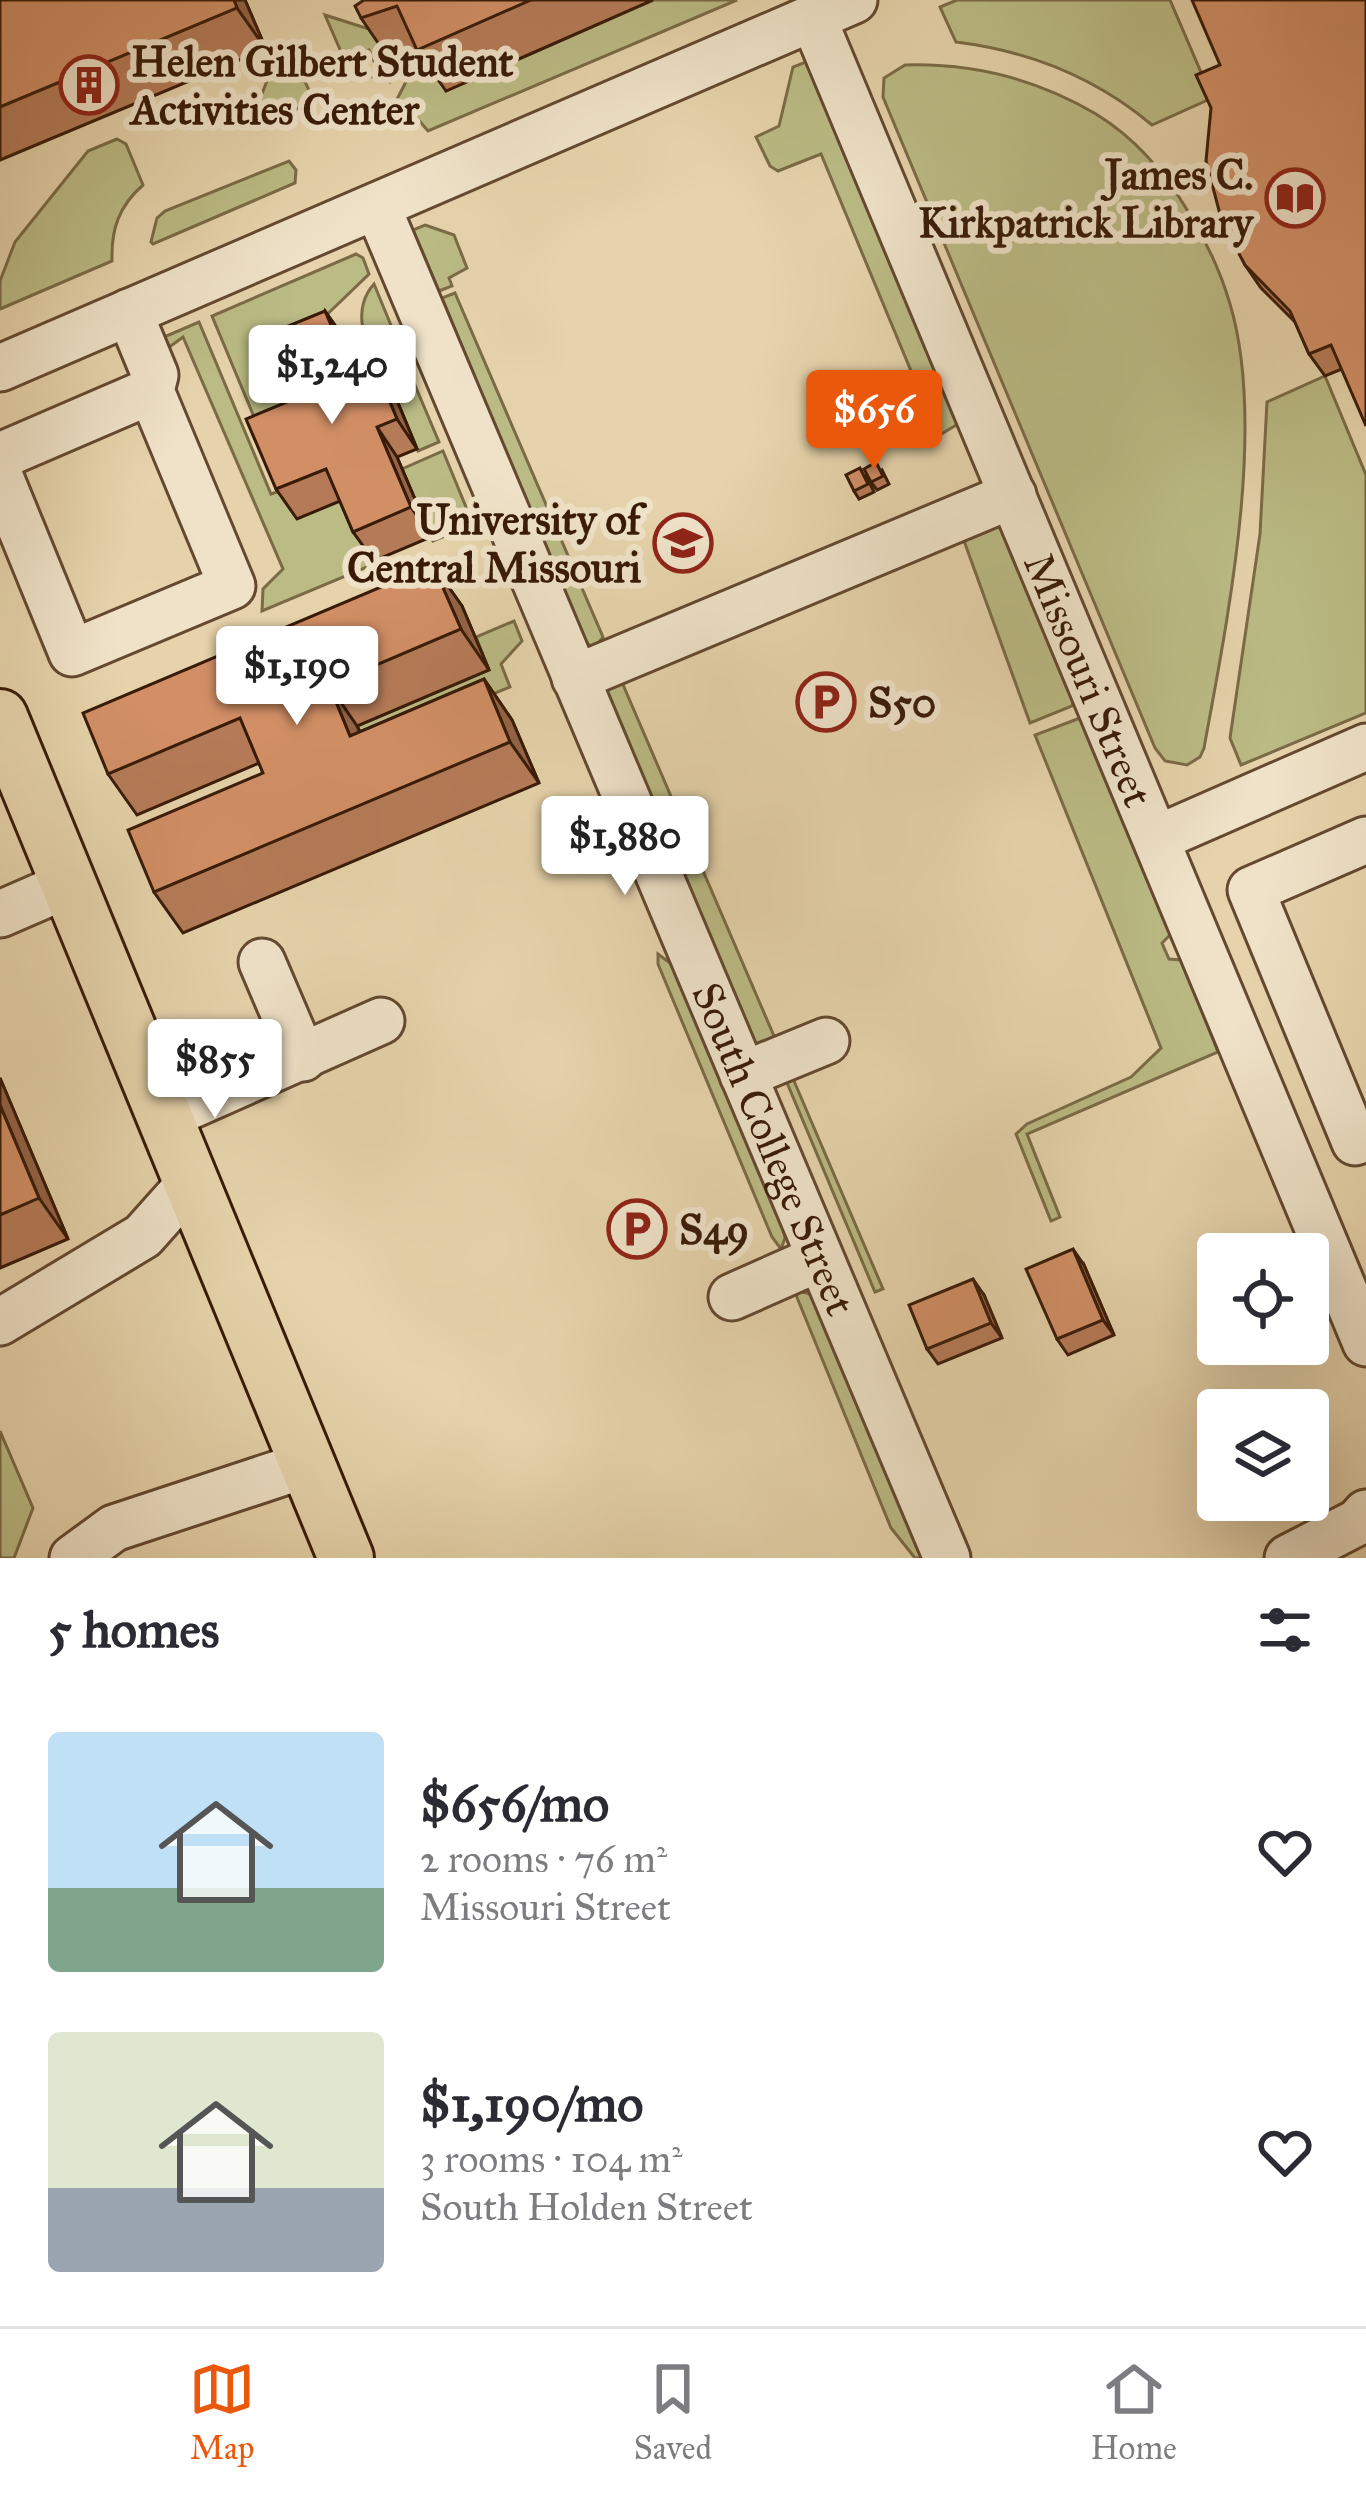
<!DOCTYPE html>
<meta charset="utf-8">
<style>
:root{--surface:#fff;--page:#f2f2f3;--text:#2b2b33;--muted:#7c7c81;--line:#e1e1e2;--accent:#ea580c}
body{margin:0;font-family:"IM FELL Great Primer",serif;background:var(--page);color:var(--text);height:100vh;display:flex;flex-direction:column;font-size:45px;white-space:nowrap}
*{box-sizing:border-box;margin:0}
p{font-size:39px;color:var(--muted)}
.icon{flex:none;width:66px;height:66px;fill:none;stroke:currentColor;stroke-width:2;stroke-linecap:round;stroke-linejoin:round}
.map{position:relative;height:1558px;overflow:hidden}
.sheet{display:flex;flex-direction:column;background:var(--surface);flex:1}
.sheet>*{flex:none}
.tools{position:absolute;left:1197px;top:1233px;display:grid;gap:24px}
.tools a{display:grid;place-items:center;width:132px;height:132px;border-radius:12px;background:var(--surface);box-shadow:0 12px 48px #0002;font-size:60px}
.price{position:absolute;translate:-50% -102px;padding:0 27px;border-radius:12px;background:#fff;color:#222;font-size:39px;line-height:78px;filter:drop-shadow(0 3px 6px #0008)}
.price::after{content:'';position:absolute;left:50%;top:72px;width:36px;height:27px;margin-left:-18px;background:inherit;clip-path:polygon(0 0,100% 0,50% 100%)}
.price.selected{background:var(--accent);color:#fff}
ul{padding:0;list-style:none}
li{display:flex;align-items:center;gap:36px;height:300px;padding:0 48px}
li span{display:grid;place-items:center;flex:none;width:336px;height:240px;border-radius:12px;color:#555}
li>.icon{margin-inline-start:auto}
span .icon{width:144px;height:144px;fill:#fffc;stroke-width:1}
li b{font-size:51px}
h2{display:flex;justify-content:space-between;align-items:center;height:144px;padding:0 48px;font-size:51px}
.menu{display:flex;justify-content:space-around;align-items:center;height:168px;border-top:3px solid var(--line);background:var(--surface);font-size:33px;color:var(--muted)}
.menu a{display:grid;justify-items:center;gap:6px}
.menu .selected{color:var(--accent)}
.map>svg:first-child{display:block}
</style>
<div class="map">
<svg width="1366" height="1558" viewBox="0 0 1366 1558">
<rect width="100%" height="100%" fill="#e6d3ab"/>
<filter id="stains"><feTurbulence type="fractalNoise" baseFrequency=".00167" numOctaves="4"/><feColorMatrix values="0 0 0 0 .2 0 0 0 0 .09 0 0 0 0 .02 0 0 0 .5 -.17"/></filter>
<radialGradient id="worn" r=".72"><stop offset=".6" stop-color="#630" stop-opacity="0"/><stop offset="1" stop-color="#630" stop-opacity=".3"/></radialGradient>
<g fill="#bbbb85" stroke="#7a6b46" stroke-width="3">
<polygon points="654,0 737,0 428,131 410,110 396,101 408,78 435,66 446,91"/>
<path d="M957,0H1170L1212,98L1152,125C1095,77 1029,51 956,42L940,7Z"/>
<polygon points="325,15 394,37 405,64 395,68 390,82 366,75 378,70 369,50 345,61"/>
<polygon points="806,62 958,424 938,436 821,154 778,171 770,166 756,137 779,126 793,67"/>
<polygon points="274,63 277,70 284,67 287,73 293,70 296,77 302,75 314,101 279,117 263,106 256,109"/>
<path d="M905,65C974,63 1037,79 1096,114C1135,138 1166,174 1189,213C1206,241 1221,273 1230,304C1267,427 1227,622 1204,748L1200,757L1187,765L1165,761L1155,748L883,97L884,78Z"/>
<path d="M117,139L126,144L143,185C119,206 111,229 112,261L0,309V281L15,242L88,151Z"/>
<polygon points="289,161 296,170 295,183 153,244 151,242 157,218 165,211"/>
<polygon points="425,225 454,235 467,268 449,278 452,286 439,291 413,230"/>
<polygon points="356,254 363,258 369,274 312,329 324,424 267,448 212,316"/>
<path d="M374,284L411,374L384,385C371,354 347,314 374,284Z"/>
<polygon points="455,293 603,637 597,645 590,646 582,637 442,298"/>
<polygon points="199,322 271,494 285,489 347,498 372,565 262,611 263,589 283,569 183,337 164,351 164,337"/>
<polygon points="1325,376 1366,475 1366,713 1241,765 1230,738 1260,534 1267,402"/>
<polygon points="414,383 439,442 418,451 393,391"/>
<polygon points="443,451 473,524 433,541 402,469"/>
<polygon points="997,525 1003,528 1074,699 1072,706 1030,723 963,538"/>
<polygon points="514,621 522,641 501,664 510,687 373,744 361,734 357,726 489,670 476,637"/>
<polygon points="621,680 777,1043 755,1049 603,686"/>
<polygon points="1080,718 1171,934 1162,943 1169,959 1182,960 1218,1052 1027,1134 1060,1217 1051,1221 1016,1134 1027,1124 1131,1077 1161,1048 1035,735"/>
<polygon points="658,954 678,969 782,1222 785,1238 781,1249 772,1237 658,964"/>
<polygon points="791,1074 883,1289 875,1292 785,1078"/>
<polygon points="794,1290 810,1294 819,1306 924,1558 915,1558 891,1528"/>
<polygon points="0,1431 33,1508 14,1558 0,1558"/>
</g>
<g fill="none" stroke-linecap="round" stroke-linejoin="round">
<defs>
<g id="minor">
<path id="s1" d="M813,18L1366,1343"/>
<path id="s2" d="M377,206L947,1558"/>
<polyline points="0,368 854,0"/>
<polyline points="0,456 151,391"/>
<polyline points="0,477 72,653 232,586 151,391 155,375 129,312"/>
<polyline points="575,678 1013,495"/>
<polyline points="1158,838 1366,747"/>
<polyline points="1366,840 1251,890 1355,1142 1366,1137"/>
<polyline points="0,914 67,885"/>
<polyline points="262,962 303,1058"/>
<polyline points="743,1075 826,1041"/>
<polyline points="165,1117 381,1021"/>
<polyline points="732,1297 820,1258"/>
<polyline points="0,1322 143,1236 192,1181"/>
<polyline points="73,1558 114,1528 308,1464"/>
<polyline points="1288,1558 1358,1522 1366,1513"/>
</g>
<polyline id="major" points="0,717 346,1558"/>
</defs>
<use href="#minor" stroke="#644930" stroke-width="51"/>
<use href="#major" stroke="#381b07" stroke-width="60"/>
<use href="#minor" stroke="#efe2c8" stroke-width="45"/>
<use href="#major" stroke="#e6d3ab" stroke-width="54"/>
</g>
<g fill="#b57b58" stroke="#381b07" stroke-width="3">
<polygon points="0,0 245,0 266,49 0,160"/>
<polygon points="364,0 653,0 446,91 417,50 389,59 361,18"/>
<polygon points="1366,0 1342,369 1325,376 1309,354 1295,322 1261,288 1245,265 1220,65"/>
<polygon points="325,311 346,341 358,369 373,362 393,391 417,449 397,457 431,537 374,561 353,532 340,501 297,519 276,489"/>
<polygon points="882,470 889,484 877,490 871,482"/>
<polygon points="866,475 874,492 859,499 854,491"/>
<polygon points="433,565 462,606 489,670 357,726 360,732 484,679 512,720 539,783 183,933 154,892 263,773 259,763 137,815 108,774"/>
<polygon points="0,1078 68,1239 0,1268"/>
<polygon points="1084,1265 1114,1335 1068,1355 1057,1339"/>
<polygon points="984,1295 1002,1338 938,1364 927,1349"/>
</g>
<g fill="#936447" stroke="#381b07" stroke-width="3">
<polygon points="234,0 245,0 266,49 237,8"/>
<polygon points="325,311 346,341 371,401 351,372"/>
<polygon points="373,362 393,391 417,449 397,419"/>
<polygon points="377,427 397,457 431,537 411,507"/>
<polygon points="433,565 462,606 489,670 461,629"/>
<polygon points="484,679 512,720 539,783 510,742"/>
<polygon points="329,685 357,726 379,777 350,736"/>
<polygon points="0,1078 68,1239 39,1198 0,1105"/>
<polygon points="1073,1249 1084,1265 1114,1335 1103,1320"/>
<polygon points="973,1279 984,1295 1002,1338 991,1323"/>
</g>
<g fill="#d28f66" stroke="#381b07" stroke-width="3">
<polygon points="0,0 234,0 237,8 0,107"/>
<polygon points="364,0 531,0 417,50 397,6 361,18 355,6"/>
<polygon points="1192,0 1366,0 1366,426 1331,345 1309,354 1290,311 1245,265 1222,222 1206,161 1211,108 1196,75 1220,65"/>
<polygon points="325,311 351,372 373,362 397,419 377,427 411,507 353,532 326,469 276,489 246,419 304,395 276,331"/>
<polygon points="876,462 883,476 871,482 864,469"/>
<polygon points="860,468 868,484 854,491 846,475"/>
<polygon points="433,565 461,629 329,685 350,736 484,679 510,742 154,892 128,830 263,773 240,718 108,774 83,713"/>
<polygon points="0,1105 39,1198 0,1215"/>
<polygon points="1073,1249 1103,1320 1057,1339 1026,1269"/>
<polygon points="973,1279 991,1323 927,1349 909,1305"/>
</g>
<defs>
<symbol id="building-ring" viewBox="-11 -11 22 22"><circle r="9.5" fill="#efe2c8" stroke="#8f2418" stroke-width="1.5"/><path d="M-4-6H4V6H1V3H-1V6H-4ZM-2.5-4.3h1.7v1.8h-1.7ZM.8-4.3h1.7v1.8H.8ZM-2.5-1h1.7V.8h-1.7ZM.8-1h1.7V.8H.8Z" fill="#8f2418"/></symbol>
<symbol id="library-ring" viewBox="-11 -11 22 22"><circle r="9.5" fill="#efe2c8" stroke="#8f2418" stroke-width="1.5"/><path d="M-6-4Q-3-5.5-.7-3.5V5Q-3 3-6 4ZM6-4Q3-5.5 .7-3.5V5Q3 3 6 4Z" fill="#8f2418"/></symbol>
<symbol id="university-ring" viewBox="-11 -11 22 22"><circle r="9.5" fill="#efe2c8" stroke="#8f2418" stroke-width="1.5"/><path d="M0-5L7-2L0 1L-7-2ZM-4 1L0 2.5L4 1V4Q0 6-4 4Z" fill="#8f2418"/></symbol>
<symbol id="parking-ring" viewBox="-11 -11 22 22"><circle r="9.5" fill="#efe2c8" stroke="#8f2418" stroke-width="1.5"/><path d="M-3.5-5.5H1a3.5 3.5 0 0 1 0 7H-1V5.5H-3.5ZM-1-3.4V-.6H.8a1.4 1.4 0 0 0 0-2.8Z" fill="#8f2418"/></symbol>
</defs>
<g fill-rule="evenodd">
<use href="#building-ring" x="56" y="52" width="66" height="66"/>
<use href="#library-ring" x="1262" y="165" width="66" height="66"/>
<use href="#university-ring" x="650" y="510" width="66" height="66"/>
<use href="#parking-ring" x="793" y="669" width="66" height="66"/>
<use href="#parking-ring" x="604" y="1196" width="66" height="66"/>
</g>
<g text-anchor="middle" stroke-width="12" stroke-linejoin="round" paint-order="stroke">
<g font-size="42" font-weight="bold" fill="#381b07" stroke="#efe2c8" text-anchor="start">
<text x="131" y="76">Helen Gilbert Student<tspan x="131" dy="48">Activities Center</tspan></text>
<text x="1253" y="189" text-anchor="end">James C.<tspan x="1253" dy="48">Kirkpatrick Library</tspan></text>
<text x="641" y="534" text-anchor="end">University of<tspan x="641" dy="48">Central Missouri</tspan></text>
<text x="868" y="717">S50</text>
<text x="679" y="1244">S49</text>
</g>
<g font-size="42" fill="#381b07" stroke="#efe2c8">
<text dy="15" stroke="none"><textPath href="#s1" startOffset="717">Missouri Street</textPath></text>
<text dy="15" stroke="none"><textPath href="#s2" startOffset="1023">South College Street</textPath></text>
</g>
</g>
<rect width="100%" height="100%" filter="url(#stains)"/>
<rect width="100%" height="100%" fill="url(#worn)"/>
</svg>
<div class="tools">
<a><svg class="icon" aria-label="locate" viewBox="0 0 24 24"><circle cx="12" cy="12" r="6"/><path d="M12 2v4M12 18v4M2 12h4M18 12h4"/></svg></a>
<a><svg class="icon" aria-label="layers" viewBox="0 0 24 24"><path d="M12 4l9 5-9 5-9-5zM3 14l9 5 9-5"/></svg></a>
</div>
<b class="price" style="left:332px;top:427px">$1,240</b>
<b class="price selected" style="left:874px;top:472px">$656</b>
<b class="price" style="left:297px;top:728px">$1,190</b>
<b class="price" style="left:625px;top:898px">$1,880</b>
<b class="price" style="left:215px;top:1121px">$855</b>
</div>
<section class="sheet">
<h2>5 homes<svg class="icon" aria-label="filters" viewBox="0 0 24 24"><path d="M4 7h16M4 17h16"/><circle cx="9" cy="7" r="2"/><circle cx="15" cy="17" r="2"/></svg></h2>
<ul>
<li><span style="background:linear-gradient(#bfe0f5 65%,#7fa58c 0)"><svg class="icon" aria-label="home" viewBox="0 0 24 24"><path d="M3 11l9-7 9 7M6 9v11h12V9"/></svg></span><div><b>$656/mo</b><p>2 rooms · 76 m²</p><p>Missouri Street</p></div><svg class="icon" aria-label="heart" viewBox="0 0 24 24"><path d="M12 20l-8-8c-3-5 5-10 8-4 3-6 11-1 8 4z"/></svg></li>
<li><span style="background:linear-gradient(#dfe7d0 65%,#9aa5b1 0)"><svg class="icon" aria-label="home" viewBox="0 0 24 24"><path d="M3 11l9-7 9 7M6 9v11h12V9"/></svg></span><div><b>$1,190/mo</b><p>3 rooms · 104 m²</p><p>South Holden Street</p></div><svg class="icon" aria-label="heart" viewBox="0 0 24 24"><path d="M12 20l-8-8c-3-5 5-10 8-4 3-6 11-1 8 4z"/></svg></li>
</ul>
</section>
<nav class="menu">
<a class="selected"><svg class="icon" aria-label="map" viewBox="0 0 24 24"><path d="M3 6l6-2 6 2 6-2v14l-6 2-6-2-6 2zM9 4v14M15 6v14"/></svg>Map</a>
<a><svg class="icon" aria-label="saved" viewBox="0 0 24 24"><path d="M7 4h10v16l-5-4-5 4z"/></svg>Saved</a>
<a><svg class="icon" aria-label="home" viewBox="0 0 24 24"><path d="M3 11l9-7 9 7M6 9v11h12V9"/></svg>Home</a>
</nav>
